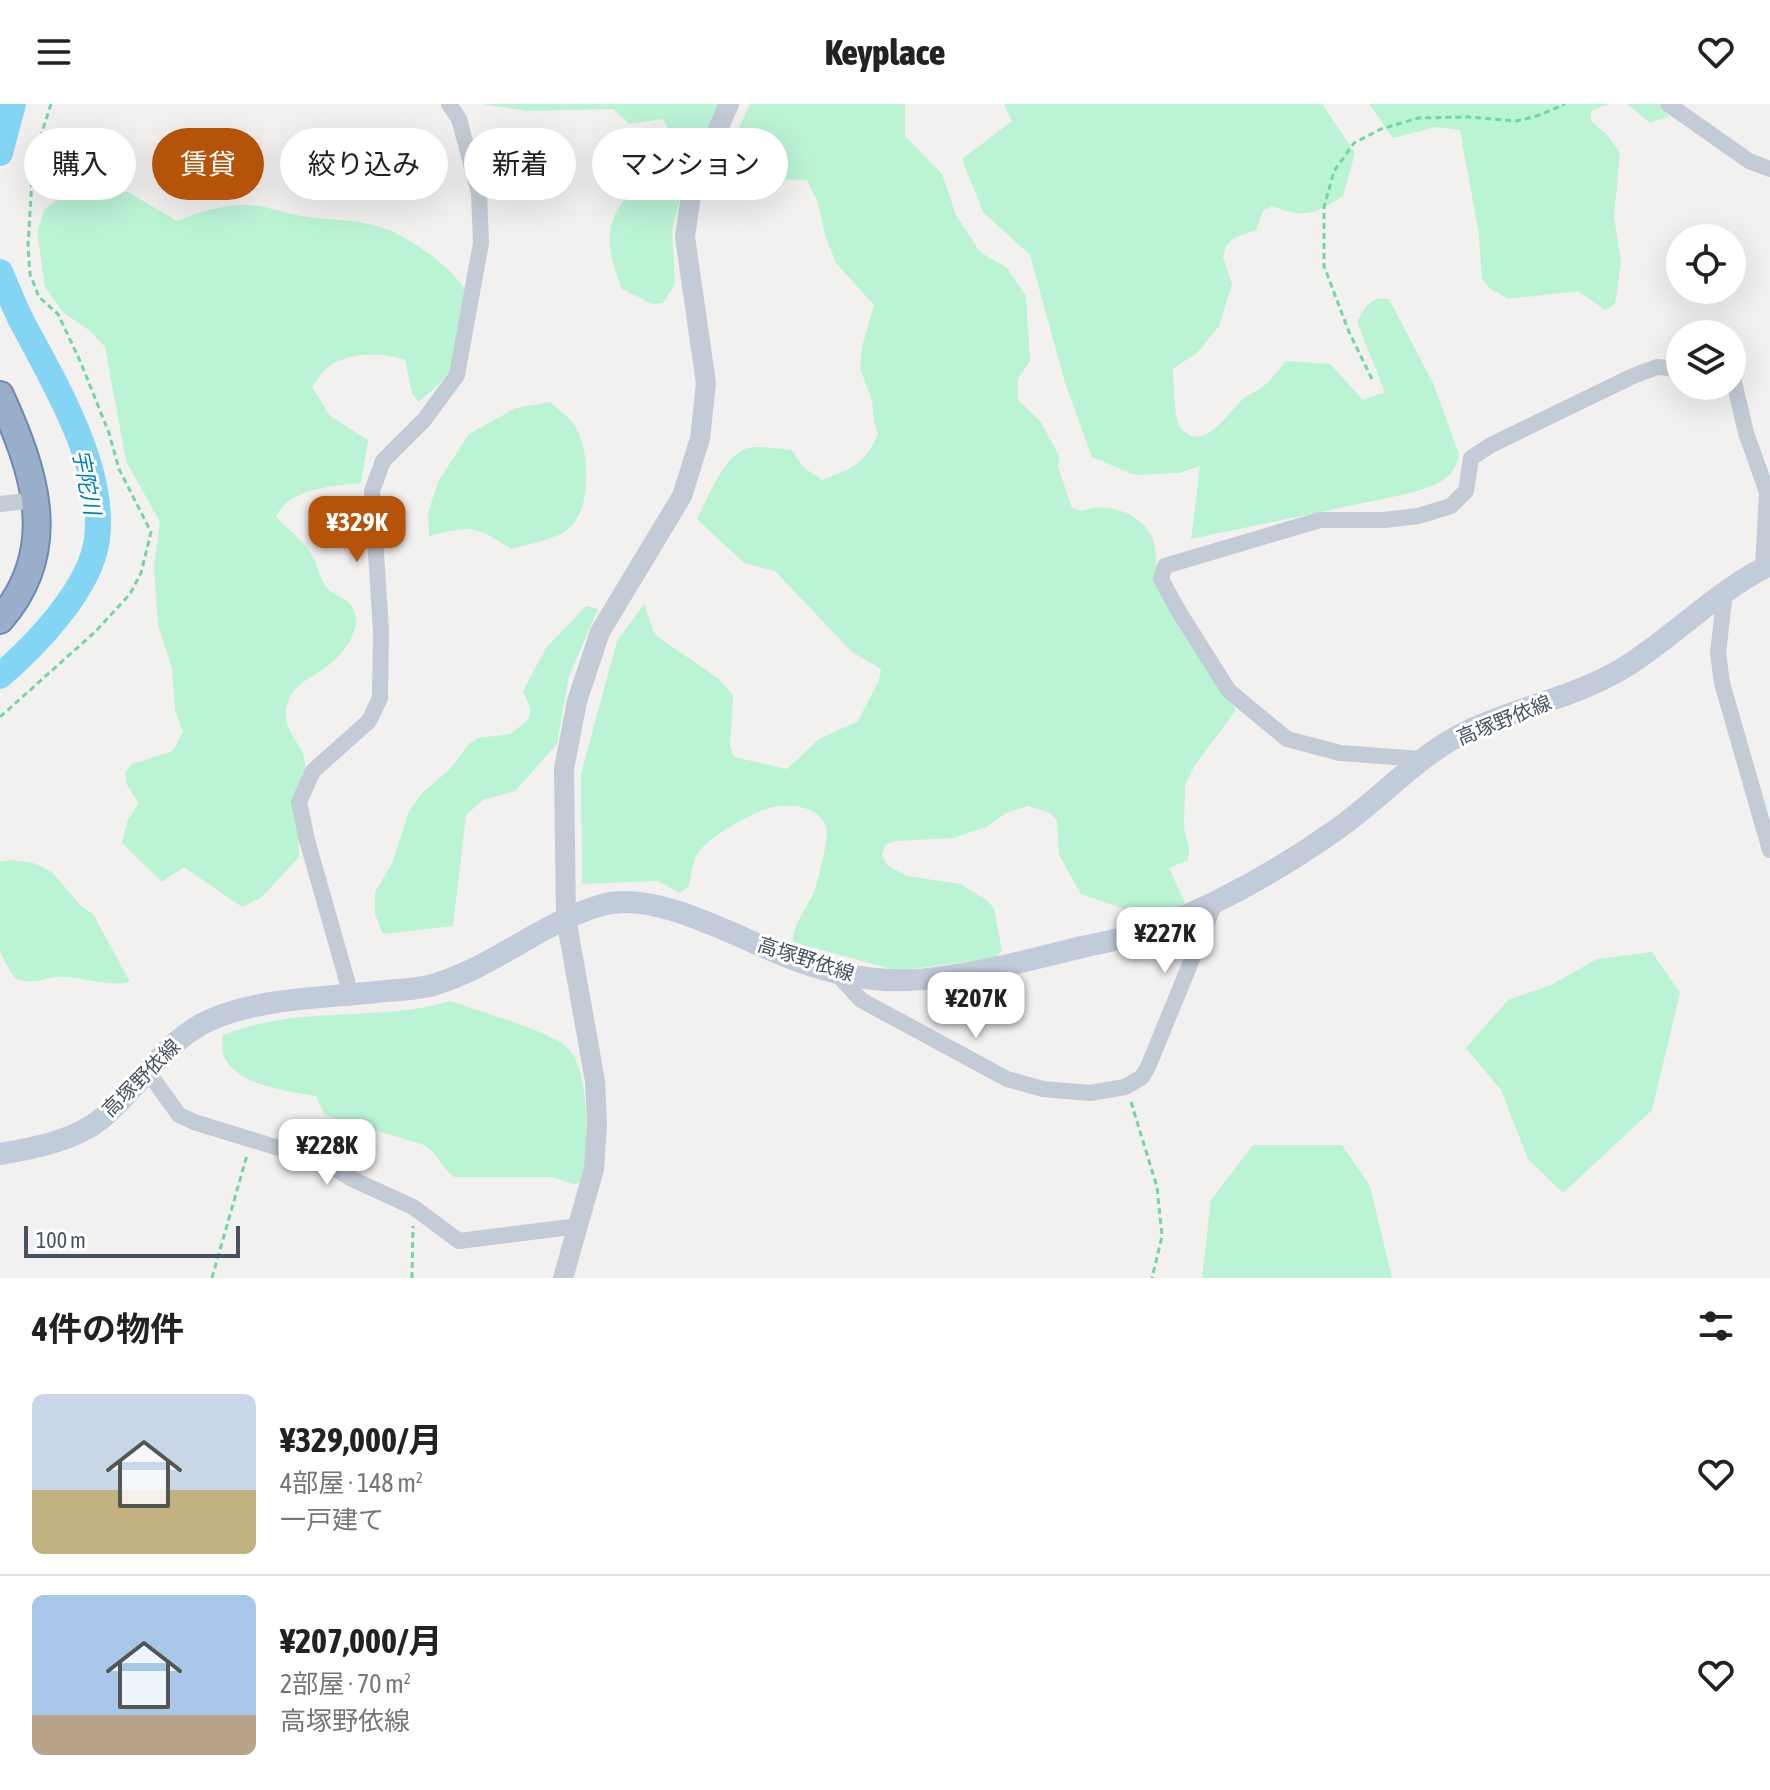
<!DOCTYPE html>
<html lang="ja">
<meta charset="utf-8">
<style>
:root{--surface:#fff;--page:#f6f6f6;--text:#222;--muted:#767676;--line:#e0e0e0;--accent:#b45309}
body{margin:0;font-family:"Asap Condensed","Noto Sans JP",sans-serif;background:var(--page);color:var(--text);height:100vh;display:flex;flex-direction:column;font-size:30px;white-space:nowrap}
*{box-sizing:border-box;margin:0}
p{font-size:26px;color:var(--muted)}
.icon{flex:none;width:44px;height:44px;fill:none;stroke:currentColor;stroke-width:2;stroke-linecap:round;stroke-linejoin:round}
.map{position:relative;height:1174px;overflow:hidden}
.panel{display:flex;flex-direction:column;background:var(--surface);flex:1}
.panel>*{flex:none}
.banner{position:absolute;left:24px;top:24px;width:800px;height:72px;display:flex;gap:16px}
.buttons{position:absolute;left:1666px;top:120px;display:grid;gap:16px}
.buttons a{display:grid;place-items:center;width:80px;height:80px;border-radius:50%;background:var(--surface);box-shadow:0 8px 32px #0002;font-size:40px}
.scale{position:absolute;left:24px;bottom:20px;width:216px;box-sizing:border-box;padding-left:8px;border:4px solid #46525f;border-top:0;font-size:22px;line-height:28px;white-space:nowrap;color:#46525f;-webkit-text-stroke:6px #fff;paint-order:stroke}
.price{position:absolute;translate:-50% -68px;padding:0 18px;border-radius:16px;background:#fff;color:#222;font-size:26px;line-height:52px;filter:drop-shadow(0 2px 4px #0008)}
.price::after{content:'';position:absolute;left:50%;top:48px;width:24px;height:18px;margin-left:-12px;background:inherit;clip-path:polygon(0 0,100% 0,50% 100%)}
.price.on{background:var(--accent);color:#fff}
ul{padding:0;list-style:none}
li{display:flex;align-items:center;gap:24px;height:200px;padding:0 32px}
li+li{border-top:2px solid var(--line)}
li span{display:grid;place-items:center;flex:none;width:224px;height:160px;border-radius:12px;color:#555}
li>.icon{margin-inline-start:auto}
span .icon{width:96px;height:96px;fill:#fffc;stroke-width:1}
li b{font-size:34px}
h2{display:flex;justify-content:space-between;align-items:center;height:96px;padding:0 32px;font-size:34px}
.chip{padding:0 28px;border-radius:36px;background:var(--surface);box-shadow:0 8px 32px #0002;font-size:28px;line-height:72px}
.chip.on{background:var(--accent);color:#fff}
header{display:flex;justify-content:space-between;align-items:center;height:104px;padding:0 32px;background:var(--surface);font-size:36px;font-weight:800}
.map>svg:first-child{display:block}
</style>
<header><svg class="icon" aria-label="menu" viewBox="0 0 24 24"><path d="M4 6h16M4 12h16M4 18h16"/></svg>Keyplace<svg class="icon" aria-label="heart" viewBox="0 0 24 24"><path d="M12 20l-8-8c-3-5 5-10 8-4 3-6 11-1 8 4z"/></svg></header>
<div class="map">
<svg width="1770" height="1174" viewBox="0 0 1770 1174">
<rect width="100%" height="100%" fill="#f3f0f0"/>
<g fill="#bbf3d5">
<polygon points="482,0 719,0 700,55 678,45 663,15 629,20 613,5 527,7"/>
<path d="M750,0H905V32L942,70L956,111L980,148L1007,164L1026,192L1030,257L1018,275V296L1041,318L1059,352L1058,363L1072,404L1082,407C1108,396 1146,411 1154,439C1157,449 1155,460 1158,470C1163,486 1171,502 1178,516C1193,548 1217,577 1236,606L1195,661L1185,681L1184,724L1189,745L1188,756L1169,764L1186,801L1157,810L1124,805L1081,790L1059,751L1057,717L1050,709L1028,702L1006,709L988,722L954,734L896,737L885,741L882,751L887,761L907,772L960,780L988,797L994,805L1002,847L994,854L898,867L793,838C793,819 807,805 814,788C818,777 830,732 826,722C817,700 785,699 766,705C749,710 703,736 696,752C692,761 691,773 689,782L680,789L658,777L582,780L581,670L617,537L644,500L655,531L719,575L733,591L730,643L734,653L787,665L819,635L858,617L879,576L881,565L852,548L775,467L744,459L697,415C707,396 724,350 748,344C761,341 779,345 792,346L803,363L822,376C853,364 865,361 878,329L874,318L872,297L860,264L862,243L874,201L836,159L825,131L818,99L807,76L740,75L716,88L710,86Z"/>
<path d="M1004,0H1326L1323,1L1355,49L1343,92C1314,110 1305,115 1272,102L1263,107L1256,126L1234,134L1226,142L1223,153L1232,180L1219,222L1198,248L1173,265C1174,279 1173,318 1183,327C1207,347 1229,307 1244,294C1250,289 1259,287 1265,281C1273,274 1279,265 1286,257L1330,260L1363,296L1385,288L1357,218C1366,202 1370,192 1389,195L1433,279L1459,350C1455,377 1434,381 1411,389L1191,435L1200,362L1179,369L1135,371L1092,353L1065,279L1030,151L983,108L962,55L1012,17Z"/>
<polygon points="1369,0 1608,0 1591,7 1591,17 1608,32 1620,49 1614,113 1621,159 1615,200 1605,206 1578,187 1509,195 1489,184 1482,175 1479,131 1460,26 1436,23 1393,34"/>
<polygon points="1627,0 1658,0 1669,12 1650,19"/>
<path d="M635,84H657L680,95L672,126L675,180L663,199L653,200L622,185C606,144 601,117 635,84Z"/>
<path d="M128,88L177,117C199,108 218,102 242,101C261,100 277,107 296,111C323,117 354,114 380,123C409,132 471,173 472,206C472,214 468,223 467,230C461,258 441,281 418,298L412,289L405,256C382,247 341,248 324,267C319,272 316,278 312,283L330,312L368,336L361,379C334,382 288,384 276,413C287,425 306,438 313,453C318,462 319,472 325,481C332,491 340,491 348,498C368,517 346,547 330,560C316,572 297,577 289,595C277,622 300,635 305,657C308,668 299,680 299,692C298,712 299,733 299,753L262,793L242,803L184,763L162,778L122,739L127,718L138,699L126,679L125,669L132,660L173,647L183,627L175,607L172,564L158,521L154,463L160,418L126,357L105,243L90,227L63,208L45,183L37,128L44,106L61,92L71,89Z"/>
<path d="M550,298C557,305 567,311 573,319C591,344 594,410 564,428C550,437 527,440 511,445C475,421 470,422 429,432L428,409L438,378L469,330L516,304Z"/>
<polygon points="586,502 598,505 569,572 557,640 515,687 483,696 466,711 453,822 383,830 375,810 375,788 392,759 409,707 422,689 449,666 469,640 478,634 510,630 527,617 531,606 523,587 546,544"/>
<path d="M12,756L33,759L52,768L81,802L93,810L130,878C108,883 87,874 65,873C43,871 39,883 14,874L0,848V758Z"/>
<polygon points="1652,848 1680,889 1652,1006 1563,1089 1528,1055 1501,986 1466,944 1508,896 1551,881 1597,855"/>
<path d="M451,897C479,908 544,925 565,942C593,963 586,1045 584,1078L574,1080L551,1073H454C441,1064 438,1049 424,1041L325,1011L316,992C289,987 236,982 224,952C222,947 223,938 222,932C295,900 377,919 451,897Z"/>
<polygon points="1253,1041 1342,1041 1370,1082 1392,1174 1202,1174 1211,1096"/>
</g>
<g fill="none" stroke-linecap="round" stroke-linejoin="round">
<g stroke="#84d5f4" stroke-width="26">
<polyline points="0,49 13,0"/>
<path d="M0,168C7,184 14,202 22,218C54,278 106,364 97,435C91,484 36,541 0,572"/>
</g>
<defs>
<path id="trunk" d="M0,291C34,366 62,445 0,516"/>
</defs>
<use href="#trunk" stroke="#6f89af" stroke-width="30"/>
<g stroke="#70d5aa" stroke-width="3" stroke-dasharray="6 4" stroke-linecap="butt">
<polyline points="1372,275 1349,228 1324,162 1324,103 1334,67 1354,39 1381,25 1418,14 1468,13 1517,17 1540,11 1565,0"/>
<polyline points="0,613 95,528 130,490 141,469 151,428 119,365 109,329 81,259 58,210 39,193 30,170 28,143 33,57 51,0"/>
<polyline points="1131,998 1157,1083 1162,1132 1152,1174"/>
<polyline points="212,1174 247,1051"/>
<polyline points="412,1174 413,1122"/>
</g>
<g stroke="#c2cbd6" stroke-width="16">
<polyline points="1668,0 1749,57 1770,65"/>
<polyline points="1732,269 1746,329 1767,388 1763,465"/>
<polyline points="0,400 36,396"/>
<polyline points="1725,488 1718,549 1722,579 1770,746"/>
<polyline points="1421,655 1340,649 1287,635 1229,587 1179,508 1161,475 1165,462 1320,416 1384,416 1418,412 1451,402 1466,387 1471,354 1491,341 1633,272 1657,263 1680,265"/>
<polyline points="836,869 861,896 1007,975 1043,985 1090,989 1125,983 1142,973 1148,963 1215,799"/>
<polyline points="351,891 307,736 299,698 313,667 369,617 380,594 381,527 372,387 383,357 424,316 457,271 481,139 479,89 459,15 449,0"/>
<polyline points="148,968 179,1011 194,1018 327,1059 350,1074 413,1103 459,1137 578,1122"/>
</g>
<polyline stroke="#c2cbd6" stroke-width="20" points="563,1174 594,1065 597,1020 595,977 566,814 564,665 577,597 600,528 682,392 700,335 706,279 685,133 692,84 729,0"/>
<path stroke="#c1cbda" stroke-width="22" d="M0,1050C34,1044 74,1037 101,1015C140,983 164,937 210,916C263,893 328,894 385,887C401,886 418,885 433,881C494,863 542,818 602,801C658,785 744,838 798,857C845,874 894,881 943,873C989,867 1033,855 1078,844C1103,838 1130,834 1154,825C1219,800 1279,766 1336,726C1382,694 1418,650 1470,626C1520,602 1577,593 1625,563C1675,532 1716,487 1770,461"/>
<use href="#trunk" stroke="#98aeca" stroke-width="26"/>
</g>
<g text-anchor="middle" stroke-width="6" stroke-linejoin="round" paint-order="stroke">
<g font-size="20" fill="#46525f" stroke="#fff">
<text transform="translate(1504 616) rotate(-22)" y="7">高塚野依線</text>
<text transform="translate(806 855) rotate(18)" y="7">高塚野依線</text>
<text transform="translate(141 974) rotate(-45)" y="7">高塚野依線</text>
</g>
<g font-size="22" font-style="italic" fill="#017fb0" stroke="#fff">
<text transform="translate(87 378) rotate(79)" y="8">宇陀川</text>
</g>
</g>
</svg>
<div class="buttons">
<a><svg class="icon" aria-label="locate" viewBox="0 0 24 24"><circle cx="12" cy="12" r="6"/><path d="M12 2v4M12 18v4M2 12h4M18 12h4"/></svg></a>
<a><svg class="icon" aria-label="layers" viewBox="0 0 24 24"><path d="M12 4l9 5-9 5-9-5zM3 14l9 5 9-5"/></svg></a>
</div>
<div class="scale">100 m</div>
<b class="price on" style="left:357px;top:460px">¥329K</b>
<b class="price" style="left:1165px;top:871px">¥227K</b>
<b class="price" style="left:976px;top:936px">¥207K</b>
<b class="price" style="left:327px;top:1083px">¥228K</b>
<div class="banner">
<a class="chip">購入</a>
<a class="chip on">賃貸</a>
<a class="chip">絞り込み</a>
<a class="chip">新着</a>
<a class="chip">マンション</a>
</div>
</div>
<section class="panel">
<h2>4件の物件<svg class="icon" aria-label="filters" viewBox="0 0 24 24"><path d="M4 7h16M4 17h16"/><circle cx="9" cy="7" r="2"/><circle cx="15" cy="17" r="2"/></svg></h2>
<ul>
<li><span style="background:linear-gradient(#c9d6e8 60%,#c2b280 0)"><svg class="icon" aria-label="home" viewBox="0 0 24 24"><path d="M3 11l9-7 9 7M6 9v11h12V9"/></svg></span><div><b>¥329,000/月</b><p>4部屋 · 148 m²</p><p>一戸建て</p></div><svg class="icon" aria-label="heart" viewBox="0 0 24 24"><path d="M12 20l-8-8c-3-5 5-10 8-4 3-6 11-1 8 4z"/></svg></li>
<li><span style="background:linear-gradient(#a9c7e8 75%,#b9a48a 0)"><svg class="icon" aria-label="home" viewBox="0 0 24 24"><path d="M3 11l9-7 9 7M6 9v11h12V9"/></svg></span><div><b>¥207,000/月</b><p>2部屋 · 70 m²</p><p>高塚野依線</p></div><svg class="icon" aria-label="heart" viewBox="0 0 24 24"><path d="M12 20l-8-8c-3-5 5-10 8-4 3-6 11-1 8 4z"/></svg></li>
</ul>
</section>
